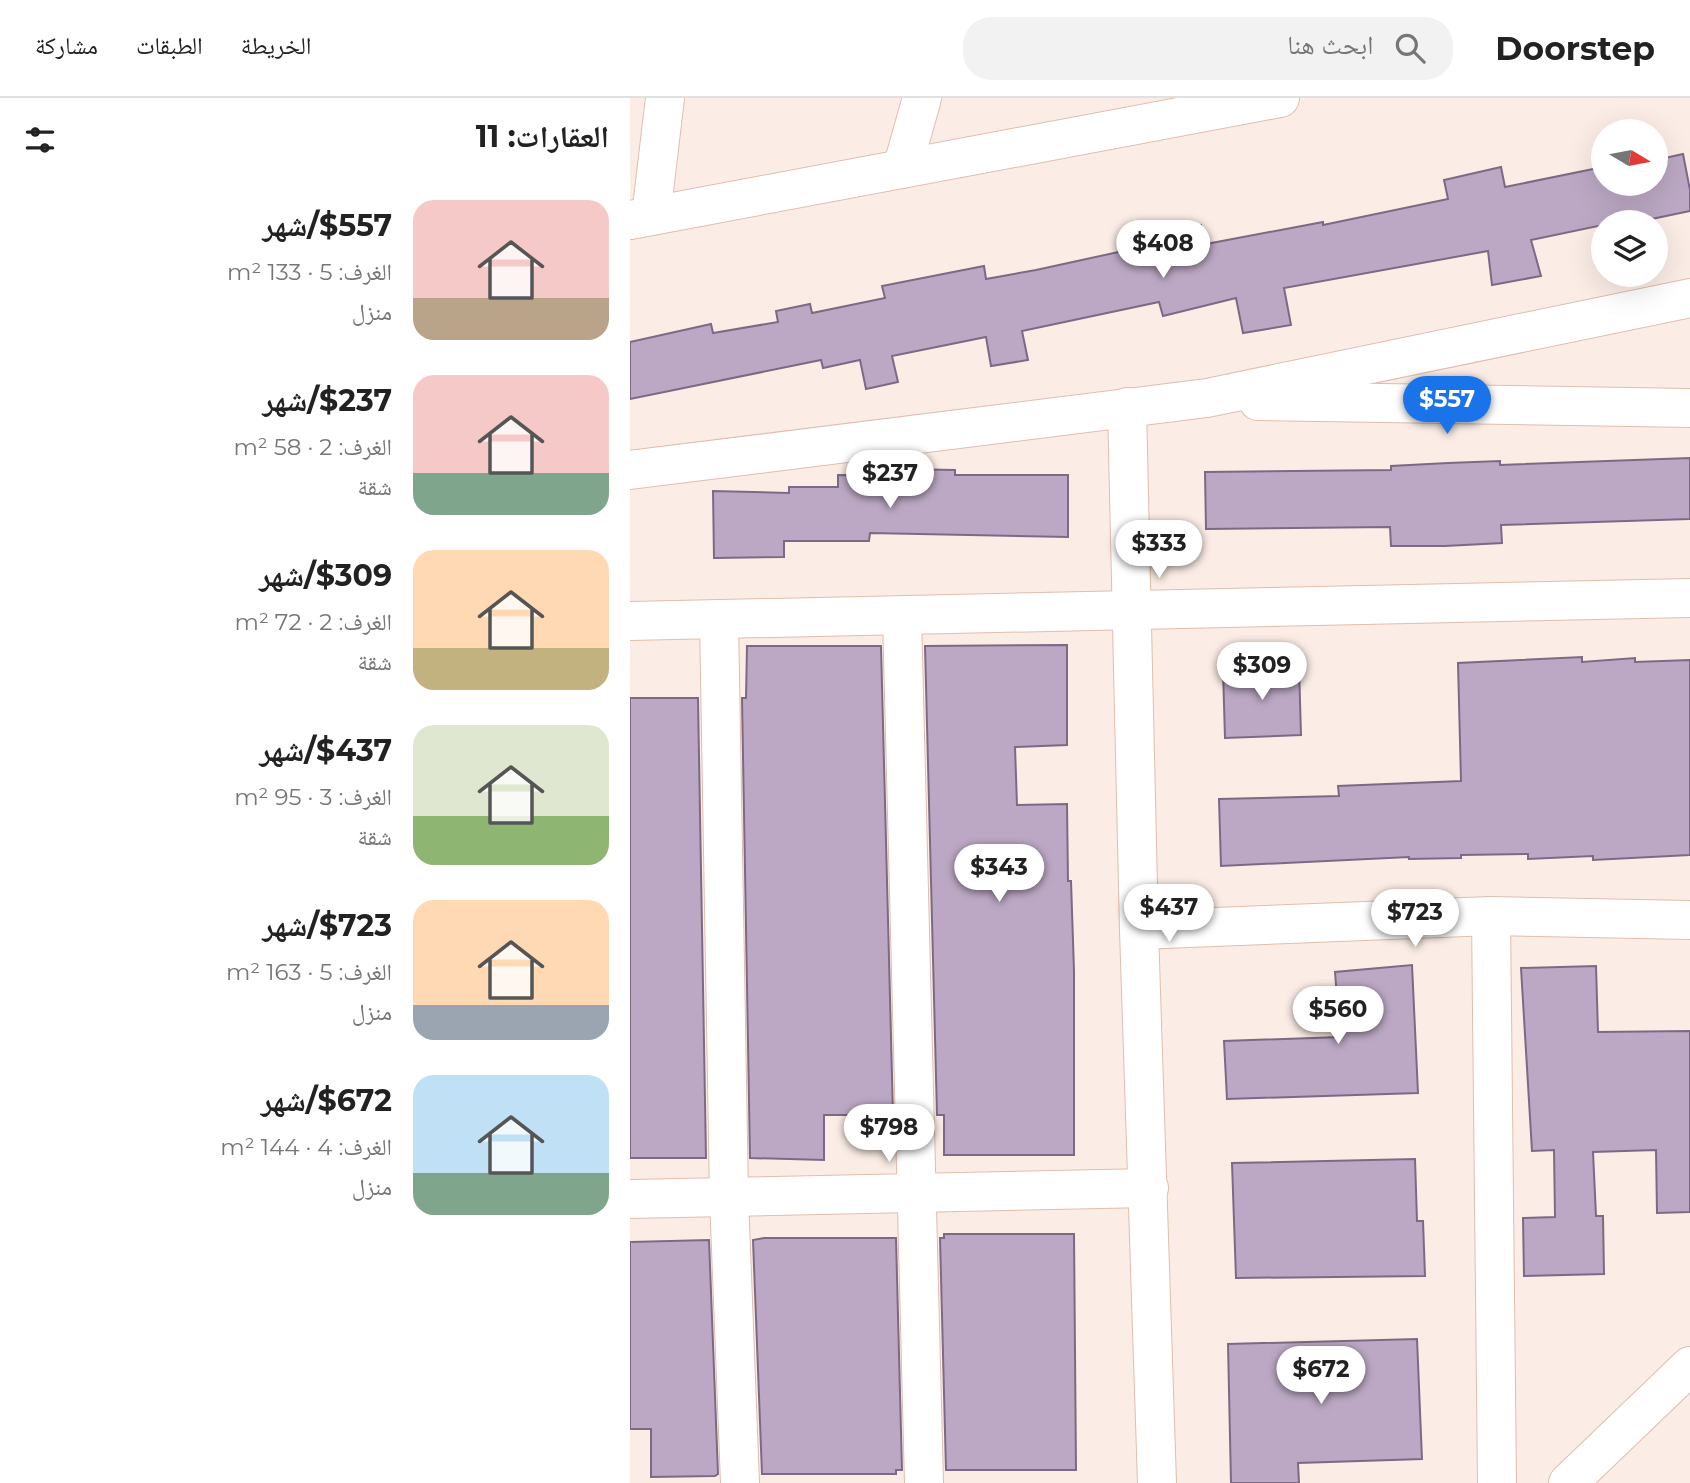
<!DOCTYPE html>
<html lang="ar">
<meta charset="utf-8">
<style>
:root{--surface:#fff;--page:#f2f2f2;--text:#222;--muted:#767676;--line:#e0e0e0;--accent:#1a73e8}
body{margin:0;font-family:Montserrat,"Noto Naskh Arabic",sans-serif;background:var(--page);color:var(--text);direction:rtl;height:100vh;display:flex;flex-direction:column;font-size:26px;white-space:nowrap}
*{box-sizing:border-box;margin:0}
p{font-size:23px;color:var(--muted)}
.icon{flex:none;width:38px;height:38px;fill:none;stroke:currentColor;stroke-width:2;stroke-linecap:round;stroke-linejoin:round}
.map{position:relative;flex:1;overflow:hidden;direction:ltr}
.sheet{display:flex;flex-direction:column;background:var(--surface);width:630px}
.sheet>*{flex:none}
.needle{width:46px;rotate:100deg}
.controls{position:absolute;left:961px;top:21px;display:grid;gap:14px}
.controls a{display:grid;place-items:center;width:77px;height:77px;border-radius:50%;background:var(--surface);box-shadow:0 7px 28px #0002;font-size:35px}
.price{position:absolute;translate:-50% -60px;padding:0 16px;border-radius:24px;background:#fff;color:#222;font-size:23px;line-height:46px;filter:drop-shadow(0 2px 4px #0008)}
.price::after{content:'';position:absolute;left:50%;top:42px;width:21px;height:16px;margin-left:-10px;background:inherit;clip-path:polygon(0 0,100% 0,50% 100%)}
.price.selected{background:var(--accent);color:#fff}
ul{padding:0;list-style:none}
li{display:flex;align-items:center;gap:21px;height:175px;padding:0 21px}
li span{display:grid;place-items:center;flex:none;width:196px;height:140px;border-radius:21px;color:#555}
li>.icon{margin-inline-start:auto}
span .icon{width:84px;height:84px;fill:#fffc;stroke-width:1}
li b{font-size:30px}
h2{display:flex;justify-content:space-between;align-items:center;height:84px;padding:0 21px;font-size:30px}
header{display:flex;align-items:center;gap:42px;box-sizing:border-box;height:98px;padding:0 35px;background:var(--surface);border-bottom:2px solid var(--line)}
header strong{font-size:33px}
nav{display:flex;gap:38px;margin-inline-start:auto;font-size:24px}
.search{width:490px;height:63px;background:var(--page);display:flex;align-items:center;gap:18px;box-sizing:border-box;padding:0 24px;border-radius:28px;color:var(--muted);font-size:26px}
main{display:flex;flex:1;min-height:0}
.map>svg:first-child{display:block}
</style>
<header>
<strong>Doorstep</strong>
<div class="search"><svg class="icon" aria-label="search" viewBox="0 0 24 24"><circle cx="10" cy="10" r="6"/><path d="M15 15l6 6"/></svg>ابحث هنا</div>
<nav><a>الخريطة</a><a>الطبقات</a><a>مشاركة</a></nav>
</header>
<main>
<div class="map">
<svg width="1060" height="1385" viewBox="0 0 1060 1385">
<rect width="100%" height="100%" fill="#fbede6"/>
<g fill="#bca8c4" stroke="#7c6a84" stroke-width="2">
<polygon points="1053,56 1060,92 1060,113 1012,123 1011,119 973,124 973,127 901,142 911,178 862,187 858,153 654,190 661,227 613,235 606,200 533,218 529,204 392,233 398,262 361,268 356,239 262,258 268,284 236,291 230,262 193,270 191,262 0,301 0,244 81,226 83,235 148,224 146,213 180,206 182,215 255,200 252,188 354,168 356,181 406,172 516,148 514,141 571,127 576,146 693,124 693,127 818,101 814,82 871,69 875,89 973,69 973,86 1026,86 1026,62"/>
<polygon points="1060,360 1060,421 871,427 872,445 815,448 761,448 760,429 576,431 575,374 761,372 761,368 818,365 870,363 870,367"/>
<polygon points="269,371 325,372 325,377 438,377 438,439 240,435 239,443 154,443 154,459 84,460 83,393 159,395 159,389 208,389 208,377 268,378"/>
<polygon points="437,547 437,647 385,649 387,707 437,706 438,783 441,783 444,873 444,1057 314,1057 314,1017 307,1017 295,548"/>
<polygon points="117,548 251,548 263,1017 194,1017 194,1062 120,1060 112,600 116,600"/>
<polygon points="952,559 952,564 1005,560 1005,564 1060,562 1060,757 963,762 963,758 898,761 898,756 831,757 831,760 779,761 779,759 591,768 589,701 709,698 708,688 831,683 828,565"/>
<polygon points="669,569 671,637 595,640 593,572"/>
<polygon points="0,600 68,600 76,1060 0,1060"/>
<polygon points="782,867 788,995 597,1001 594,943 710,939 705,874"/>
<polygon points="966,868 968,934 1060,933 1060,1114 1027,1115 1026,1052 963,1054 966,1118 973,1118 974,1176 894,1178 893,1120 925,1119 924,1052 902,1053 891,870"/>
<polygon points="785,1061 787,1123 793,1123 795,1178 606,1180 602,1065"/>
<polygon points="314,1136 444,1136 446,1372 316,1372 310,1140 314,1140"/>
<polygon points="134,1140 266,1140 272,1372 266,1372 266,1376 132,1376 123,1142"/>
<polygon points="79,1142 88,1376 85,1378 21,1379 21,1331 0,1331 0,1144"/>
<polygon points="787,1241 792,1361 668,1365 669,1385 601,1385 598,1246"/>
</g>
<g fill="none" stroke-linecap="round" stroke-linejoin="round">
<defs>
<g id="minor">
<polyline points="272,71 292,0"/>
<polyline points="21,118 35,0"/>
<polyline points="0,122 650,0"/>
<polyline points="628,303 1060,310"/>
<polyline points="497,309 509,832 527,1385"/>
<polyline points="0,372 577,300 1060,200"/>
<polyline points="272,518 294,1385"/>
<polyline points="89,521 99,1099 110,1385"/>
<polyline points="0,523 1060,500"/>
<polyline points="861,818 867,1385"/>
<polyline points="509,832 861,818 1060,822"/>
<polyline points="0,1101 519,1090"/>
<polyline points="938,1385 1060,1268"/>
</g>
</defs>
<use href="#minor" stroke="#dfbead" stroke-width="40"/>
<use href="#minor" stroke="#fff" stroke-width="38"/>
</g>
</svg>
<div class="controls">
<a><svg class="needle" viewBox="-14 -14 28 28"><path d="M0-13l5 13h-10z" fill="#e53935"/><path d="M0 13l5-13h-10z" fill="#767676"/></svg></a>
<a><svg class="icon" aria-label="layers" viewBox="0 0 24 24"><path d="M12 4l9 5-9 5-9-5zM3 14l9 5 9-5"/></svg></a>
</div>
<b class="price" style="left:533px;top:182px">$408</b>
<b class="price selected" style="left:817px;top:338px">$557</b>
<b class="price" style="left:260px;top:412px">$237</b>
<b class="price" style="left:529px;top:482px">$333</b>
<b class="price" style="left:632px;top:604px">$309</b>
<b class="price" style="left:369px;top:806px">$343</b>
<b class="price" style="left:539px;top:846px">$437</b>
<b class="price" style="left:785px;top:851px">$723</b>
<b class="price" style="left:708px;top:948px">$560</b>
<b class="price" style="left:259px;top:1066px">$798</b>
<b class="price" style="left:691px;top:1308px">$672</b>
</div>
<section class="sheet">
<h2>العقارات: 11<svg class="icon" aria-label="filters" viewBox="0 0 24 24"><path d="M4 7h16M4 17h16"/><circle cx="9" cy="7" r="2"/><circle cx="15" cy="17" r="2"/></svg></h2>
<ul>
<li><span style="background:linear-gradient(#f6c9c9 70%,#b9a48a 0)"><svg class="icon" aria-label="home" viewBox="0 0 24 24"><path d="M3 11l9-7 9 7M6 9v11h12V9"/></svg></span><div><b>$557/شهر</b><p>الغرف: 5 · 133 m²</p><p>منزل</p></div></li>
<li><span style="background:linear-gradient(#f6c9c9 70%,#7fa58c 0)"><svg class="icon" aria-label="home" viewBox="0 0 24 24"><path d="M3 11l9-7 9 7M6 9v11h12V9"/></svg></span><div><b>$237/شهر</b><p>الغرف: 2 · 58 m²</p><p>شقة</p></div></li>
<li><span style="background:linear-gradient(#ffd9b3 70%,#c2b280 0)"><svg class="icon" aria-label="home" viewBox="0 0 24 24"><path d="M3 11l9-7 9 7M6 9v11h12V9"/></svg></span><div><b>$309/شهر</b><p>الغرف: 2 · 72 m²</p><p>شقة</p></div></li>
<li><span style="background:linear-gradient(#dfe7d0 65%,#8fb573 0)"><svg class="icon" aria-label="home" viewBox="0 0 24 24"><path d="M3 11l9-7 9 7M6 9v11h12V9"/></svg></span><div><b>$437/شهر</b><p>الغرف: 3 · 95 m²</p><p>شقة</p></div></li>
<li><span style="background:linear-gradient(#ffd9b3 75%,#9aa5b1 0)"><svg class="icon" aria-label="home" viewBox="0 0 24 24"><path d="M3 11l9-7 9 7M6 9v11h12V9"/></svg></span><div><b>$723/شهر</b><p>الغرف: 5 · 163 m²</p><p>منزل</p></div></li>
<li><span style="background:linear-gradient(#bfe0f5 70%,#7fa58c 0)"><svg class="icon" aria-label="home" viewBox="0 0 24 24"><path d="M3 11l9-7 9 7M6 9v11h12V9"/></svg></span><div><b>$672/شهر</b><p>الغرف: 4 · 144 m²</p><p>منزل</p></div></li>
</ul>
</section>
</main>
